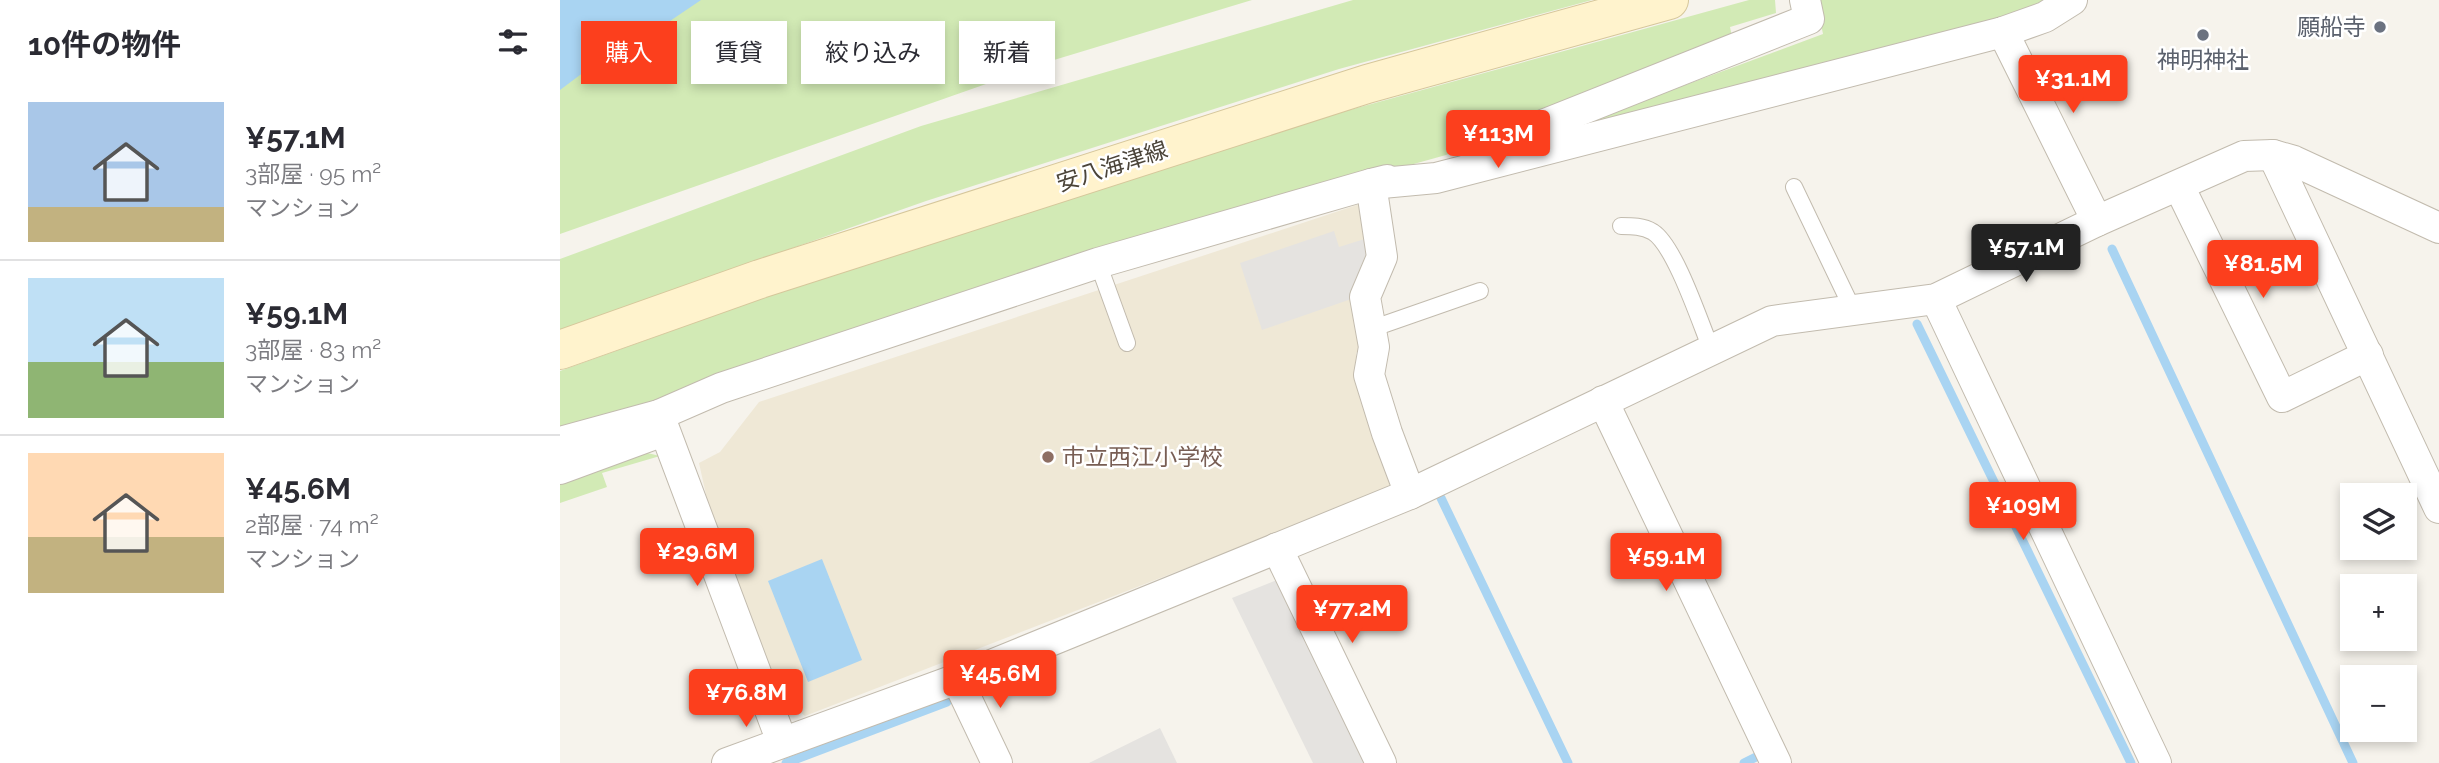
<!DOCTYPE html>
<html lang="ja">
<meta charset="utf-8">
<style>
:root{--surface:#fff;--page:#f7f7f7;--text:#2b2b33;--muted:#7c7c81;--line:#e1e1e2;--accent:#fc3f1d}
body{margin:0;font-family:Raleway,"Noto Sans JP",sans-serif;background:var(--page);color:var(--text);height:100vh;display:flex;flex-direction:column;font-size:26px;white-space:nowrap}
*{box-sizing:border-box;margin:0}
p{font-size:23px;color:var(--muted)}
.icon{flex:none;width:38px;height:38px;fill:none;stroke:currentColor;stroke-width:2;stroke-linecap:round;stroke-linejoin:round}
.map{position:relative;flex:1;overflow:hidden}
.drawer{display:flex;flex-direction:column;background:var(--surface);width:560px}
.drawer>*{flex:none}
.hud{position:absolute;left:21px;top:21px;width:665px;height:63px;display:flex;gap:14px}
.buttons{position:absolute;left:1780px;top:483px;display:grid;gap:14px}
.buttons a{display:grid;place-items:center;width:77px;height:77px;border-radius:0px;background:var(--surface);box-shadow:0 4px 10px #0003;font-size:35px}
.price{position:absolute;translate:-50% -60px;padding:0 16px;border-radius:7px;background:var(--accent);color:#fff;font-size:23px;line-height:46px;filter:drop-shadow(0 2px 4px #0008)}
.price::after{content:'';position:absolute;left:50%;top:42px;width:21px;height:16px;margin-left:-10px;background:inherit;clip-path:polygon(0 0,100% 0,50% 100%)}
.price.active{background:#222;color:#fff}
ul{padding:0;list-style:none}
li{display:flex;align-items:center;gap:21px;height:175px;padding:0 28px}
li+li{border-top:2px solid var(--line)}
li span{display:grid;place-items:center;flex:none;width:196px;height:140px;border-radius:0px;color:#555}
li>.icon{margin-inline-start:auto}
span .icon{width:84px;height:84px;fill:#fffc;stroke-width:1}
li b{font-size:30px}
h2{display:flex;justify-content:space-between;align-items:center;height:84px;padding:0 28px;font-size:30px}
.tag{padding:0 24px;border-radius:0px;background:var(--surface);box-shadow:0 4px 10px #0003;font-size:24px;line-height:63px}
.tag.active{background:var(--accent);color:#fff}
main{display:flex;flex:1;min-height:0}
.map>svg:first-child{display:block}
</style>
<main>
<section class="drawer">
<h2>10件の物件<svg class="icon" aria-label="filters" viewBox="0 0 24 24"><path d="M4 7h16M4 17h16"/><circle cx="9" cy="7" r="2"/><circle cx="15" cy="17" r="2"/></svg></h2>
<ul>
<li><span style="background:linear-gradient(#a9c7e8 75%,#c2b280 0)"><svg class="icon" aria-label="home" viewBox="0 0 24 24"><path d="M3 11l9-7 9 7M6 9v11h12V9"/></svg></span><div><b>¥57.1M</b><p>3部屋 · 95 m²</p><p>マンション</p></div></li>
<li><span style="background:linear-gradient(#bfe0f5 60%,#8fb573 0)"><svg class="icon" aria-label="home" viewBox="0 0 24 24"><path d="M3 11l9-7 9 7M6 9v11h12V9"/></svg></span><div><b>¥59.1M</b><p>3部屋 · 83 m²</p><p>マンション</p></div></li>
<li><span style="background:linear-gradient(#ffd9b3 60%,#c2b280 0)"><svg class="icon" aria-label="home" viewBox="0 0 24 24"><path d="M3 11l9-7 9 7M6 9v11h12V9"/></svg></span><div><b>¥45.6M</b><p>2部屋 · 74 m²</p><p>マンション</p></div></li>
</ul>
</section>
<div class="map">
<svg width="1879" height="763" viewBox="0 0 1879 763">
<rect width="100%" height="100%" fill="#f6f3ec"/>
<polygon fill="#efe8d6" points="806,202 802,348 796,353 800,387 833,476 827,490 245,716 222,698 151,517 139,463 160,452 199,402"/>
<g fill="#d2eab5">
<polygon points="0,0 692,0 494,60 0,234"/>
<polygon points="793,0 1032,0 779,69 366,201 0,330 0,259 361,126"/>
<polygon points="1189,0 1215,0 1216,13 1170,27 1173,42 886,155 542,251 0,434 0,371 382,234 775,114"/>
<polygon points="1256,0 1496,0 1479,10 903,167 1263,34"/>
<polygon points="79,451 100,456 42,473 47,487 0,503 0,479"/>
</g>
<g fill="#e5e3e0">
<polygon points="774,231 779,247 811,237 797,297 702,330 680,263"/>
<polygon points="722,578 812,763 753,763 672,598"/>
<polygon points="600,728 617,763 529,763"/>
</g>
<g fill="#a9d4f2">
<polygon points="0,0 141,0 73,46 40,60 0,90"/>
<polygon points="262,559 302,660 248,682 208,581"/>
</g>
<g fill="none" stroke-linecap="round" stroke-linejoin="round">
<g stroke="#a9d4f2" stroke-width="9">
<polyline points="1552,249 1793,763"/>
<polyline points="1357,324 1571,763"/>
<polyline points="881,498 1008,763"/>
<polyline points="226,763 387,702"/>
<polyline points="1184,763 1198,756"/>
</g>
<defs>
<g id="lane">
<polyline points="1234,187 1293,310"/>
<path d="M1061,226C1072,226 1083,226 1093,232C1115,246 1140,322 1151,349"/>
<polyline points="538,263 567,343"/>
<polyline points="811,329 920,291"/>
</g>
<g id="street">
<polyline points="1443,32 1537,221"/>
<polyline points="915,152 1249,19 1245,0"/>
<polyline points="1713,155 1879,508"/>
<polyline points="827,180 811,184 822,257 805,297 814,347 809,375 827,433 850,494"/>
<polyline points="1619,186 1722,397 1808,355"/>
<polyline points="1376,299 1596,763"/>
<polyline points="1043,401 1216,763"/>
<polyline points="99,415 222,742"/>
<polyline points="0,442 99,415 161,388 538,263 811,184 876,178 1443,32 1485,17 1512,0"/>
<polyline points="0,469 98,433"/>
<polyline points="717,548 821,763"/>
<polyline points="397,679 437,763"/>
<polyline points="167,763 397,679 850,494 1212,321 1376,299 1537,221 1684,156 1713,155 1734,161 1879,228"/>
</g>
<polyline id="secondary" points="0,350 200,279 807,84 1109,0"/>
</defs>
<use href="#lane" stroke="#c2bbae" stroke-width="18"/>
<use href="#street" stroke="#c2bbae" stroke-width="32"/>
<use href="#secondary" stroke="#d6c79b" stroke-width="40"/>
<use href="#lane" stroke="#fff" stroke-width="16"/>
<use href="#street" stroke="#fff" stroke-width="30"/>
<use href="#secondary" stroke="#fff3cd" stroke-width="38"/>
</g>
<g fill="#6b7280" stroke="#fff" stroke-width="2.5">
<circle cx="1820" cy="27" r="7"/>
<circle cx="1643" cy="35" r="7"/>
</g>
<circle fill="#8d6e63" stroke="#fff" stroke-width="2.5" cx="488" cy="457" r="7"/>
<g text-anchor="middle" stroke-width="5" stroke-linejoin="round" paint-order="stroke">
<g font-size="23" fill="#5b616d" stroke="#fff" text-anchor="end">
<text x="1806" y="35">願船寺</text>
<text x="1643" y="68" text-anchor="middle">神明神社</text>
</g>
<g font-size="23" fill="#4b4439" stroke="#fff">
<text transform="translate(552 166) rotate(-18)" y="8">安八海津線</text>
</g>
<g font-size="23" fill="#785e54" stroke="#fff" text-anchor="start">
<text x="502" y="465">市立西江小学校</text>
</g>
</g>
</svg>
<div class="buttons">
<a><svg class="icon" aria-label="layers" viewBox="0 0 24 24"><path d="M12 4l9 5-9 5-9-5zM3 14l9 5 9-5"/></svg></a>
<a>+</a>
<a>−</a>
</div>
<b class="price" style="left:1513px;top:115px">¥31.1M</b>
<b class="price" style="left:938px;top:170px">¥113M</b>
<b class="price active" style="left:1466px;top:284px">¥57.1M</b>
<b class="price" style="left:1703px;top:300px">¥81.5M</b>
<b class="price" style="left:1463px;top:542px">¥109M</b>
<b class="price" style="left:137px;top:588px">¥29.6M</b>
<b class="price" style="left:1106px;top:593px">¥59.1M</b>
<b class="price" style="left:792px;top:645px">¥77.2M</b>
<b class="price" style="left:440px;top:710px">¥45.6M</b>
<b class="price" style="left:186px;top:729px">¥76.8M</b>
<div class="hud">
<a class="tag active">購入</a>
<a class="tag">賃貸</a>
<a class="tag">絞り込み</a>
<a class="tag">新着</a>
</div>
</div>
</main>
